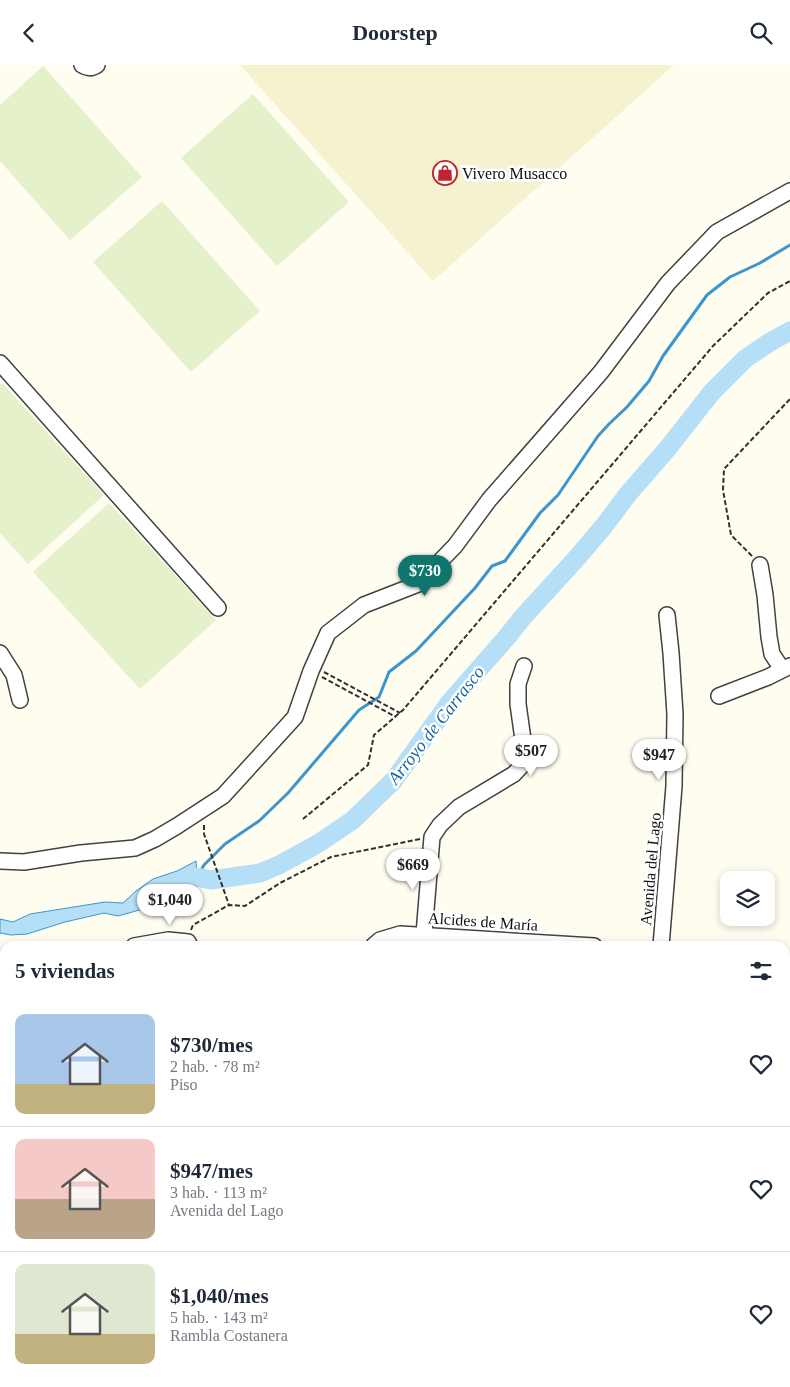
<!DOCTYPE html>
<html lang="es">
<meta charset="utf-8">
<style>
:root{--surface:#fff;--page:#f2f2f3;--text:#1f2937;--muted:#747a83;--line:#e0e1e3;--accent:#0f766e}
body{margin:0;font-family:"Times New Roman",serif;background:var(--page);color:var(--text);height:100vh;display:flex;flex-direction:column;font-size:19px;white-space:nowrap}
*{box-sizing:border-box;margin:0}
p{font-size:16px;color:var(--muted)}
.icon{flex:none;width:28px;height:28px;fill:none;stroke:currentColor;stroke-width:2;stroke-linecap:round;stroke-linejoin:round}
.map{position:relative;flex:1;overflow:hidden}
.details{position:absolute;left:0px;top:876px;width:790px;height:446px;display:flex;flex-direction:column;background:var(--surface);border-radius:15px 15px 0 0;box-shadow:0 2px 8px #0003}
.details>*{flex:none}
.buttons{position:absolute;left:720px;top:806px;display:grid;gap:10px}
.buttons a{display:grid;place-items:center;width:55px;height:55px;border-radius:10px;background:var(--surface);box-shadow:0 2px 8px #0003;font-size:25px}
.price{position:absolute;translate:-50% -42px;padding:0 11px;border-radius:18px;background:#fff;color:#222;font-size:16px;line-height:32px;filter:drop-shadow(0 1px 2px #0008)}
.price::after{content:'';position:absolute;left:50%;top:30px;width:15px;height:11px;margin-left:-8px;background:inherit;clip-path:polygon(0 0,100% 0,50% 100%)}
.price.current{background:var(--accent);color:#fff}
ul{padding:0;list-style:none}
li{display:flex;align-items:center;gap:15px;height:125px;padding:0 15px}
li+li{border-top:1px solid var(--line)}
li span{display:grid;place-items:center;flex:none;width:140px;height:100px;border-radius:10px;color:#555}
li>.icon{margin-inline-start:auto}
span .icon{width:60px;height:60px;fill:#fffc;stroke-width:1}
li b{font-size:21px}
h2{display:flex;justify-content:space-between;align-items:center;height:60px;padding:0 15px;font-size:21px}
header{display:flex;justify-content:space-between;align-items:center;height:65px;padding:0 15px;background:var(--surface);font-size:22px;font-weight:600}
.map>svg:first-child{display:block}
</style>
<header><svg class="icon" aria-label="back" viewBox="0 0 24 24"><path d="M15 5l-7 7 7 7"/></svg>Doorstep<svg class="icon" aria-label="search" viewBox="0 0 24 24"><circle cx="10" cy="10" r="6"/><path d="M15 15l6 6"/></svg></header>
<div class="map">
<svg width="790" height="1322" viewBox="0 0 790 1322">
<rect width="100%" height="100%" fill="#fffcf0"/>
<polygon fill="#f5f2d0" points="240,0 674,0 433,216"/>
<g fill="#e4f1cb">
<polygon points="43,1 142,112 70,175 0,96 0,40"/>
<polygon points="253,29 349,137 277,201 181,93"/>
<polygon points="162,136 260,246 191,307 93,197"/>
<polygon points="2,318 104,430 28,499 0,468 0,320"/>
<polygon points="109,438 216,555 140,624 33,507"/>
</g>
<polygon fill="#b5def7" stroke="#3b95ce" points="196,796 197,812 196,824 189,830 161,835 143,844 118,851 104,848 65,857 27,869 11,870 0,868 0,854 13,857 30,849 105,837 123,838 136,826 153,814 177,806"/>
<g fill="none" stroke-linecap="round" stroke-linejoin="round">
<polyline stroke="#3b95ce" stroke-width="3" points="197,812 204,800 225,779 259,756 288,728 359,645 379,632 389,607 416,586 475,523 492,501 505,496 540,448 558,430 598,371 609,359 627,342 649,316 663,291 707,230 730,212 760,198 790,180"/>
<polyline stroke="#b5def7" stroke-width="19" points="172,819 191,812 197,812 211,815 260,808 279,800 319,778 353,755 394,715 450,637 507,572 522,553 575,495 604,461 628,429 668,383 712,327 745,294 770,277 790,266"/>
<defs>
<g id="minor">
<path d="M82,0C88,3 91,4 97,0"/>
<polyline points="0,298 218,543"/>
<polyline points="760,500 765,530 769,572 772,589 782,604"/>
<polyline points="0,588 14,610 20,635"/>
<polyline points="719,631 768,612 790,601"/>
<polyline points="0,796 24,797 81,788 135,783 155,774 177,761 223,731 295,652 311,606 328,568 364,540 418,519 455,481 489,435 601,307 668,218 717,167 790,126"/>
<polyline points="134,881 168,875 188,877 190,881"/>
<polyline points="373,881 380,875 400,869 594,881"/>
<polyline points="423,881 432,772 440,760 459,742 514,709 526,696 518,639 518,619 524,601"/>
<polyline points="661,881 674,721 675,649 671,588 667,550"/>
<polyline points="785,901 790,901"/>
<polyline points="0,905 5,904"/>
<polyline points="785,1039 790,1040"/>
<polyline points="0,1076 5,1077"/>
<polyline points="785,1128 790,1077"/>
<polyline points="785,1141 790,1142"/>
<polyline points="0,1295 5,1295"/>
<polyline points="785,1306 790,1306"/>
<polyline points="283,1318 333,1322"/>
<polyline points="44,1322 45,1318"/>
<polyline points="150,1322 151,1318"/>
<polyline points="624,1322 625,1318"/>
</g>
<g id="major">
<polyline points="0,1273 5,1274"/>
<polyline points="507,1318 560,1322"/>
<polyline points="676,1318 733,1322"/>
</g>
</defs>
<use href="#minor" stroke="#424242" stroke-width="18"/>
<use href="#major" stroke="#202020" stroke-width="21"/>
<g stroke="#313131" stroke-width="2" stroke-dasharray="5 2.5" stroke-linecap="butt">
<polyline points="752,491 731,470 723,425 724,404 790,334"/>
<polyline points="324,607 400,648"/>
<polyline points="322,612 396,652"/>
<polyline points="303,754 368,700 374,670 403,645 713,281 768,228 790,216"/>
<polyline points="204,760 204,769 229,840"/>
<polyline points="191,865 193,860 229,840 245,841 280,818 331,792 420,774"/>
</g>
<use href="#minor" stroke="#fff" stroke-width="15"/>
<use href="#major" stroke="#f9d467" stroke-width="19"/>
</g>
<defs>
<symbol id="shop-ring" viewBox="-11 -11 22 22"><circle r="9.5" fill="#fff" stroke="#c0252e" stroke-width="1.5"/><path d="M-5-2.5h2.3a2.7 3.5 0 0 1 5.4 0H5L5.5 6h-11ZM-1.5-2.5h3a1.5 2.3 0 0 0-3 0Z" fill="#c0252e"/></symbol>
</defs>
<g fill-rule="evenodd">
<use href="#shop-ring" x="431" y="94" width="28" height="28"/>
</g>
<g text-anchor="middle" stroke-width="5" stroke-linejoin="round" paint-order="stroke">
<g font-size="16" fill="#0f0f0f" stroke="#fff" text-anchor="start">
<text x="462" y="114">Vivero Musacco</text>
</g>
<g font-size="16" fill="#0f0f0f" stroke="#fff">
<text transform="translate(650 804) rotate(-85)" y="6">Avenida del Lago</text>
<text transform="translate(483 856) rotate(4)" y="6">Alcides de María</text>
</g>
<g font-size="18" font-style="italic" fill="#1666a2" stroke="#fff">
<text transform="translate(436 660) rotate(-52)" y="6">Arroyo de Carrasco</text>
</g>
</g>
</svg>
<div class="buttons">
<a><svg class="icon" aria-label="layers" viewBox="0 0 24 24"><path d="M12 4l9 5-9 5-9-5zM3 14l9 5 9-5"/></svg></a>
</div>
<b class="price current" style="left:425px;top:532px">$730</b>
<b class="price" style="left:531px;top:712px">$507</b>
<b class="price" style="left:659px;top:716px">$947</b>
<b class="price" style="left:413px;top:826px">$669</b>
<b class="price" style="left:170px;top:861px">$1,040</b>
<section class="details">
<h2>5 viviendas<svg class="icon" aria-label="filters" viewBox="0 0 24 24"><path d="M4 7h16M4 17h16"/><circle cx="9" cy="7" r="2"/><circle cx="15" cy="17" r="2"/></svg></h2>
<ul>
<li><span style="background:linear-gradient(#a9c7e8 70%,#c2b280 0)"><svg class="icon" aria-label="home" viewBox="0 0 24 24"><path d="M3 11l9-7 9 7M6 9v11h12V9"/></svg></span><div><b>$730/mes</b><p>2 hab. · 78 m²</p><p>Piso</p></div><svg class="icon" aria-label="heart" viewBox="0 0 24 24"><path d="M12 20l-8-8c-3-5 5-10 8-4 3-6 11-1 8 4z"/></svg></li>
<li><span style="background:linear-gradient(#f6c9c9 60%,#b9a48a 0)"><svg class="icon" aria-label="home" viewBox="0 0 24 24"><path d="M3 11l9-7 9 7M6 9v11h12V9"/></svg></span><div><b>$947/mes</b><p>3 hab. · 113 m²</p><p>Avenida del Lago</p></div><svg class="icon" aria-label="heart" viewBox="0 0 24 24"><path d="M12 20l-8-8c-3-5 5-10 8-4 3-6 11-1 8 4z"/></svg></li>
<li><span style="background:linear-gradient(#dfe7d0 70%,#c2b280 0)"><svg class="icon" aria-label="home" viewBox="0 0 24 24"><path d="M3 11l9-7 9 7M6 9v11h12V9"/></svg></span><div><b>$1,040/mes</b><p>5 hab. · 143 m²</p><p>Rambla Costanera</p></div><svg class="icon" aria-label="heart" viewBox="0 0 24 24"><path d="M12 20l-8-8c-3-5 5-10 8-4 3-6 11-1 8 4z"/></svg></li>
</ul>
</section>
</div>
